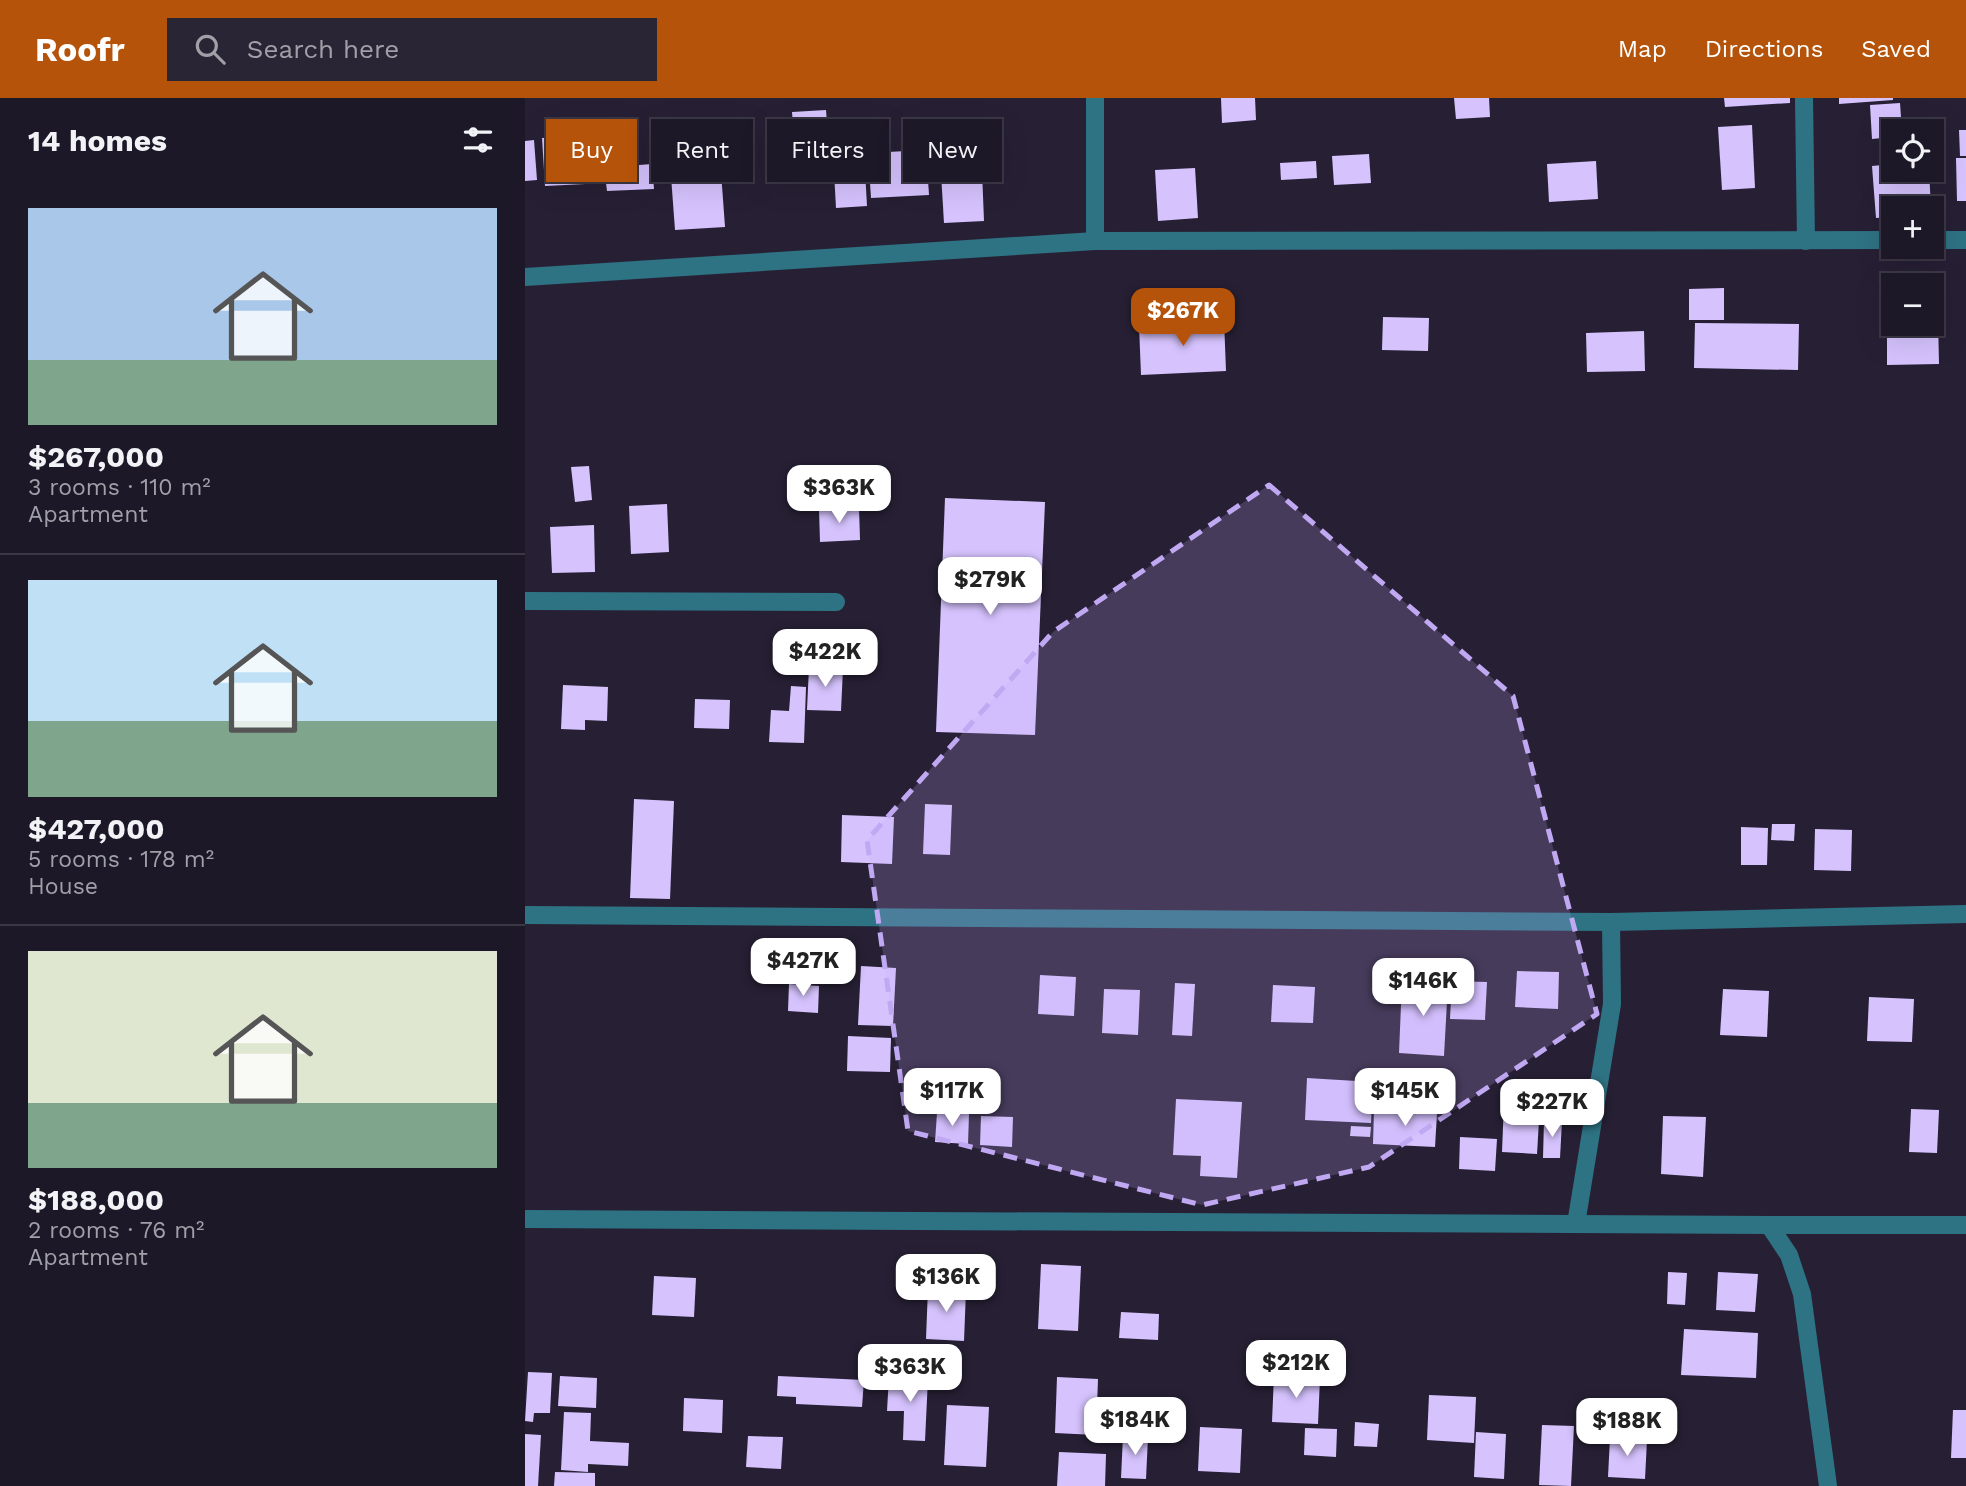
<!DOCTYPE html>
<meta charset="utf-8">
<style>
:root{--surface:#1d1828;--page:#2a2534;--text:#f1f3f6;--muted:#a0a0a8;--line:#3b3745;--accent:#b45309}
body{margin:0;font-family:"Work Sans",sans-serif;background:var(--page);color:var(--text);height:100vh;display:flex;flex-direction:column;font-size:26px;white-space:nowrap}
*{box-sizing:border-box;margin:0}
p{font-size:23px;color:var(--muted)}
.icon{flex:none;width:38px;height:38px;fill:none;stroke:currentColor;stroke-width:2;stroke-linecap:round;stroke-linejoin:round}
.map{position:relative;flex:1;overflow:hidden}
.side{display:flex;flex-direction:column;background:var(--surface);width:525px}
.side>*{flex:none}
.hud{position:absolute;left:21px;top:21px;width:665px;height:63px;display:flex;gap:14px}
.controls{position:absolute;left:1356px;top:21px;display:grid;gap:14px}
.controls a{display:grid;place-items:center;width:63px;height:63px;border-radius:0px;background:var(--surface);box-shadow:0 7px 28px #0002,0 0 0 2px var(--line);font-size:35px}
.price{position:absolute;translate:-50% -60px;padding:0 16px;border-radius:14px;background:#fff;color:#222;font-size:23px;line-height:46px;filter:drop-shadow(0 2px 4px #0008)}
.price::after{content:'';position:absolute;left:50%;top:42px;width:21px;height:16px;margin-left:-10px;background:inherit;clip-path:polygon(0 0,100% 0,50% 100%)}
.price.active{background:var(--accent);color:#fff}
ul{padding:0;list-style:none}
li{display:grid;align-content:center;gap:14px;height:371px;padding:0 28px}
li+li{border-top:2px solid var(--line)}
li span{display:grid;place-items:center;height:217px;border-radius:0px;color:#555}
li>.icon{margin-inline-start:auto}
span .icon{width:126px;height:126px;fill:#fffc;stroke-width:1}
li b{font-size:30px}
h2{display:flex;justify-content:space-between;align-items:center;height:84px;padding:0 28px;font-size:30px}
.pill{padding:0 24px;border-radius:0px;background:var(--surface);box-shadow:0 7px 28px #0002,0 0 0 2px var(--line);font-size:24px;line-height:63px}
.pill.active{background:var(--accent);color:#fff}
header{display:flex;align-items:center;gap:42px;box-sizing:border-box;height:98px;padding:0 35px;background:var(--accent);color:#fff}
header strong{font-size:33px}
nav{display:flex;gap:38px;margin-inline-start:auto;font-size:24px}
.search{width:490px;height:63px;background:var(--page);display:flex;align-items:center;gap:18px;box-sizing:border-box;padding:0 24px;border-radius:0px;color:var(--muted);font-size:26px}
main{display:flex;flex:1;min-height:0}
.map>svg:first-child{display:block}
</style>
<header>
<strong>Roofr</strong>
<div class="search"><svg class="icon" aria-label="search" viewBox="0 0 24 24"><circle cx="10" cy="10" r="6"/><path d="M15 15l6 6"/></svg>Search here</div>
<nav><a>Map</a><a>Directions</a><a>Saved</a></nav>
</header>
<main>
<section class="side">
<h2>14 homes<svg class="icon" aria-label="filters" viewBox="0 0 24 24"><path d="M4 7h16M4 17h16"/><circle cx="9" cy="7" r="2"/><circle cx="15" cy="17" r="2"/></svg></h2>
<ul>
<li><span style="background:linear-gradient(#a9c7e8 70%,#7fa58c 0)"><svg class="icon" aria-label="home" viewBox="0 0 24 24"><path d="M3 11l9-7 9 7M6 9v11h12V9"/></svg></span><div><b>$267,000</b><p>3 rooms · 110 m²</p><p>Apartment</p></div></li>
<li><span style="background:linear-gradient(#bfe0f5 65%,#7fa58c 0)"><svg class="icon" aria-label="home" viewBox="0 0 24 24"><path d="M3 11l9-7 9 7M6 9v11h12V9"/></svg></span><div><b>$427,000</b><p>5 rooms · 178 m²</p><p>House</p></div></li>
<li><span style="background:linear-gradient(#dfe7d0 70%,#7fa58c 0)"><svg class="icon" aria-label="home" viewBox="0 0 24 24"><path d="M3 11l9-7 9 7M6 9v11h12V9"/></svg></span><div><b>$188,000</b><p>2 rooms · 76 m²</p><p>Apartment</p></div></li>
</ul>
</section>
<div class="map">
<svg width="1441" height="1388" viewBox="0 0 1441 1388">
<rect width="100%" height="100%" fill="#272035"/>
<g fill="#d6c3fe">
<polygon points="696,0 730,0 731,22 697,25"/>
<polygon points="929,0 964,0 965,19 931,21"/>
<polygon points="1199,0 1265,0 1265,5 1200,9"/>
<polygon points="1314,0 1368,0 1368,2 1314,6"/>
<polygon points="1375,5 1377,33 1368,33 1368,39 1347,41 1345,7"/>
<polygon points="301,12 303,38 269,40 267,14"/>
<polygon points="1227,27 1230,90 1197,92 1193,29"/>
<polygon points="1434,32 1441,32 1441,58 1435,58"/>
<polygon points="87,36 88,69 127,66 129,91 82,93 81,85 20,88 17,40"/>
<polygon points="338,36 342,108 311,110 307,38"/>
<polygon points="9,42 12,82 0,83 0,43"/>
<polygon points="401,52 404,97 346,100 343,55"/>
<polygon points="844,56 846,85 809,87 807,58"/>
<polygon points="1431,60 1441,60 1441,103 1432,103"/>
<polygon points="791,63 792,80 756,82 755,65"/>
<polygon points="1071,63 1073,101 1024,104 1022,66"/>
<polygon points="1368,66 1368,72 1404,72 1406,110 1368,110 1368,119 1351,120 1347,68"/>
<polygon points="670,70 673,120 633,123 630,72"/>
<polygon points="457,73 459,123 419,125 416,75"/>
<polygon points="196,74 200,129 150,132 146,78"/>
<polygon points="1199,190 1199,222 1164,222 1164,191"/>
<polygon points="858,219 904,220 903,253 857,252"/>
<polygon points="1407,221 1413,221 1414,266 1362,267 1362,222 1368,222 1368,226 1407,226"/>
<polygon points="699,222 701,273 616,277 614,227"/>
<polygon points="1170,225 1274,226 1273,272 1169,270"/>
<polygon points="1119,233 1120,273 1062,274 1061,235"/>
<polygon points="64,368 67,402 50,404 46,369"/>
<polygon points="420,400 520,404 510,637 411,634"/>
<polygon points="142,406 144,454 106,456 104,408"/>
<polygon points="334,410 335,442 295,444 294,412"/>
<polygon points="69,427 70,474 27,475 25,429"/>
<polygon points="284,569 318,570 316,613 282,612"/>
<polygon points="38,587 83,589 82,623 60,622 60,632 36,631"/>
<polygon points="266,588 281,589 279,645 244,644 246,612 264,613"/>
<polygon points="170,601 205,602 204,631 169,630"/>
<polygon points="109,701 149,703 145,801 105,800"/>
<polygon points="400,706 427,707 425,757 398,756"/>
<polygon points="317,717 369,719 367,766 316,764"/>
<polygon points="1247,726 1270,726 1269,743 1246,742"/>
<polygon points="1216,729 1243,730 1242,767 1216,767"/>
<polygon points="1290,731 1327,732 1326,773 1289,772"/>
<polygon points="336,868 371,870 368,928 333,927"/>
<polygon points="992,873 1034,874 1033,911 990,909"/>
<polygon points="515,877 551,879 549,918 513,916"/>
<polygon points="877,883 923,885 919,958 874,955"/>
<polygon points="927,883 962,884 960,922 925,921"/>
<polygon points="650,885 670,886 667,938 647,937"/>
<polygon points="264,886 294,888 293,915 263,913"/>
<polygon points="748,887 790,889 788,925 746,924"/>
<polygon points="579,891 615,892 613,937 577,935"/>
<polygon points="1198,891 1244,893 1242,939 1195,937"/>
<polygon points="1344,899 1389,901 1387,944 1342,943"/>
<polygon points="323,938 366,940 365,974 322,973"/>
<polygon points="782,980 848,984 846,1025 780,1022"/>
<polygon points="651,1001 717,1004 712,1080 675,1078 676,1058 648,1057"/>
<polygon points="979,1004 1015,1006 1012,1056 977,1054"/>
<polygon points="1386,1011 1414,1012 1412,1055 1384,1054"/>
<polygon points="849,1012 912,1015 910,1049 848,1046"/>
<polygon points="412,1015 444,1016 443,1046 410,1044"/>
<polygon points="456,1018 488,1019 487,1049 455,1047"/>
<polygon points="1138,1018 1181,1019 1178,1079 1136,1076"/>
<polygon points="1019,1023 1037,1023 1035,1060 1018,1060"/>
<polygon points="826,1028 846,1029 845,1039 825,1038"/>
<polygon points="935,1039 972,1041 970,1073 934,1071"/>
<polygon points="516,1166 556,1168 553,1233 513,1231"/>
<polygon points="1143,1174 1162,1175 1160,1207 1142,1206"/>
<polygon points="1193,1174 1233,1176 1230,1214 1191,1212"/>
<polygon points="129,1178 171,1180 169,1219 127,1217"/>
<polygon points="403,1190 441,1192 439,1243 401,1241"/>
<polygon points="596,1214 634,1216 633,1242 594,1240"/>
<polygon points="1159,1231 1233,1235 1231,1280 1156,1277"/>
<polygon points="3,1274 27,1275 25,1315 9,1315 8,1324 0,1323"/>
<polygon points="749,1277 795,1280 793,1326 747,1324"/>
<polygon points="35,1278 72,1280 71,1310 33,1308"/>
<polygon points="253,1278 339,1282 337,1309 271,1306 271,1299 252,1298"/>
<polygon points="364,1278 403,1280 400,1343 378,1342 379,1313 362,1313"/>
<polygon points="532,1279 573,1281 571,1337 530,1335"/>
<polygon points="904,1297 951,1299 949,1345 902,1342"/>
<polygon points="159,1300 198,1302 197,1335 158,1333"/>
<polygon points="422,1307 464,1309 461,1369 419,1367"/>
<polygon points="1428,1312 1441,1312 1441,1360 1426,1360"/>
<polygon points="39,1314 66,1315 65,1343 104,1345 103,1368 63,1366 63,1374 36,1372"/>
<polygon points="830,1324 854,1326 852,1349 829,1348"/>
<polygon points="1017,1327 1049,1328 1046,1388 1014,1387"/>
<polygon points="675,1329 717,1331 715,1375 673,1373"/>
<polygon points="780,1330 812,1331 811,1359 779,1357"/>
<polygon points="951,1334 981,1336 979,1381 949,1379"/>
<polygon points="0,1336 16,1337 13,1388 0,1388"/>
<polygon points="223,1338 258,1339 256,1371 221,1369"/>
<polygon points="598,1338 623,1339 621,1381 596,1380"/>
<polygon points="1085,1340 1122,1342 1120,1381 1083,1379"/>
<polygon points="534,1354 581,1356 580,1388 532,1388"/>
<polygon points="30,1374 70,1375 70,1388 29,1388"/>
</g>
<g fill="none" stroke-linecap="round" stroke-linejoin="round">
<polyline stroke="#2e7384" stroke-width="18" points="1244,1127 1441,1127"/>
<g stroke="#2e7384" stroke-width="18">
<polyline points="1279,0 1281,143"/>
<polyline points="1407,142 1441,142"/>
<polyline points="570,143 570,0"/>
<polyline points="0,179 570,143 1368,142"/>
<polyline points="0,503 311,504"/>
<polyline points="0,817 1086,824 1441,816"/>
<polyline points="0,1121 1244,1127 1264,1157 1277,1196 1303,1388"/>
<polyline points="1051,1126 1087,906 1086,824"/>
</g>
</g>
<path fill="#c1a8f3" fill-opacity="0.2" stroke="#c1a8f3" stroke-width="5" stroke-dasharray="14 9" stroke-linejoin="round" d="M744,387L988,598L1072,916L844,1069L677,1107L383,1033L342,742L528,534Z"/>
</svg>
<div class="controls">
<a><svg class="icon" aria-label="locate" viewBox="0 0 24 24"><circle cx="12" cy="12" r="6"/><path d="M12 2v4M12 18v4M2 12h4M18 12h4"/></svg></a>
<a>+</a>
<a>−</a>
</div>
<b class="price active" style="left:658px;top:250px">$267K</b>
<b class="price" style="left:314px;top:427px">$363K</b>
<b class="price" style="left:465px;top:519px">$279K</b>
<b class="price" style="left:300px;top:591px">$422K</b>
<b class="price" style="left:278px;top:900px">$427K</b>
<b class="price" style="left:898px;top:920px">$146K</b>
<b class="price" style="left:427px;top:1030px">$117K</b>
<b class="price" style="left:880px;top:1030px">$145K</b>
<b class="price" style="left:1027px;top:1041px">$227K</b>
<b class="price" style="left:421px;top:1216px">$136K</b>
<b class="price" style="left:771px;top:1302px">$212K</b>
<b class="price" style="left:385px;top:1306px">$363K</b>
<b class="price" style="left:610px;top:1359px">$184K</b>
<b class="price" style="left:1102px;top:1360px">$188K</b>
<div class="hud">
<a class="pill active">Buy</a>
<a class="pill">Rent</a>
<a class="pill">Filters</a>
<a class="pill">New</a>
</div>
</div>
</main>
